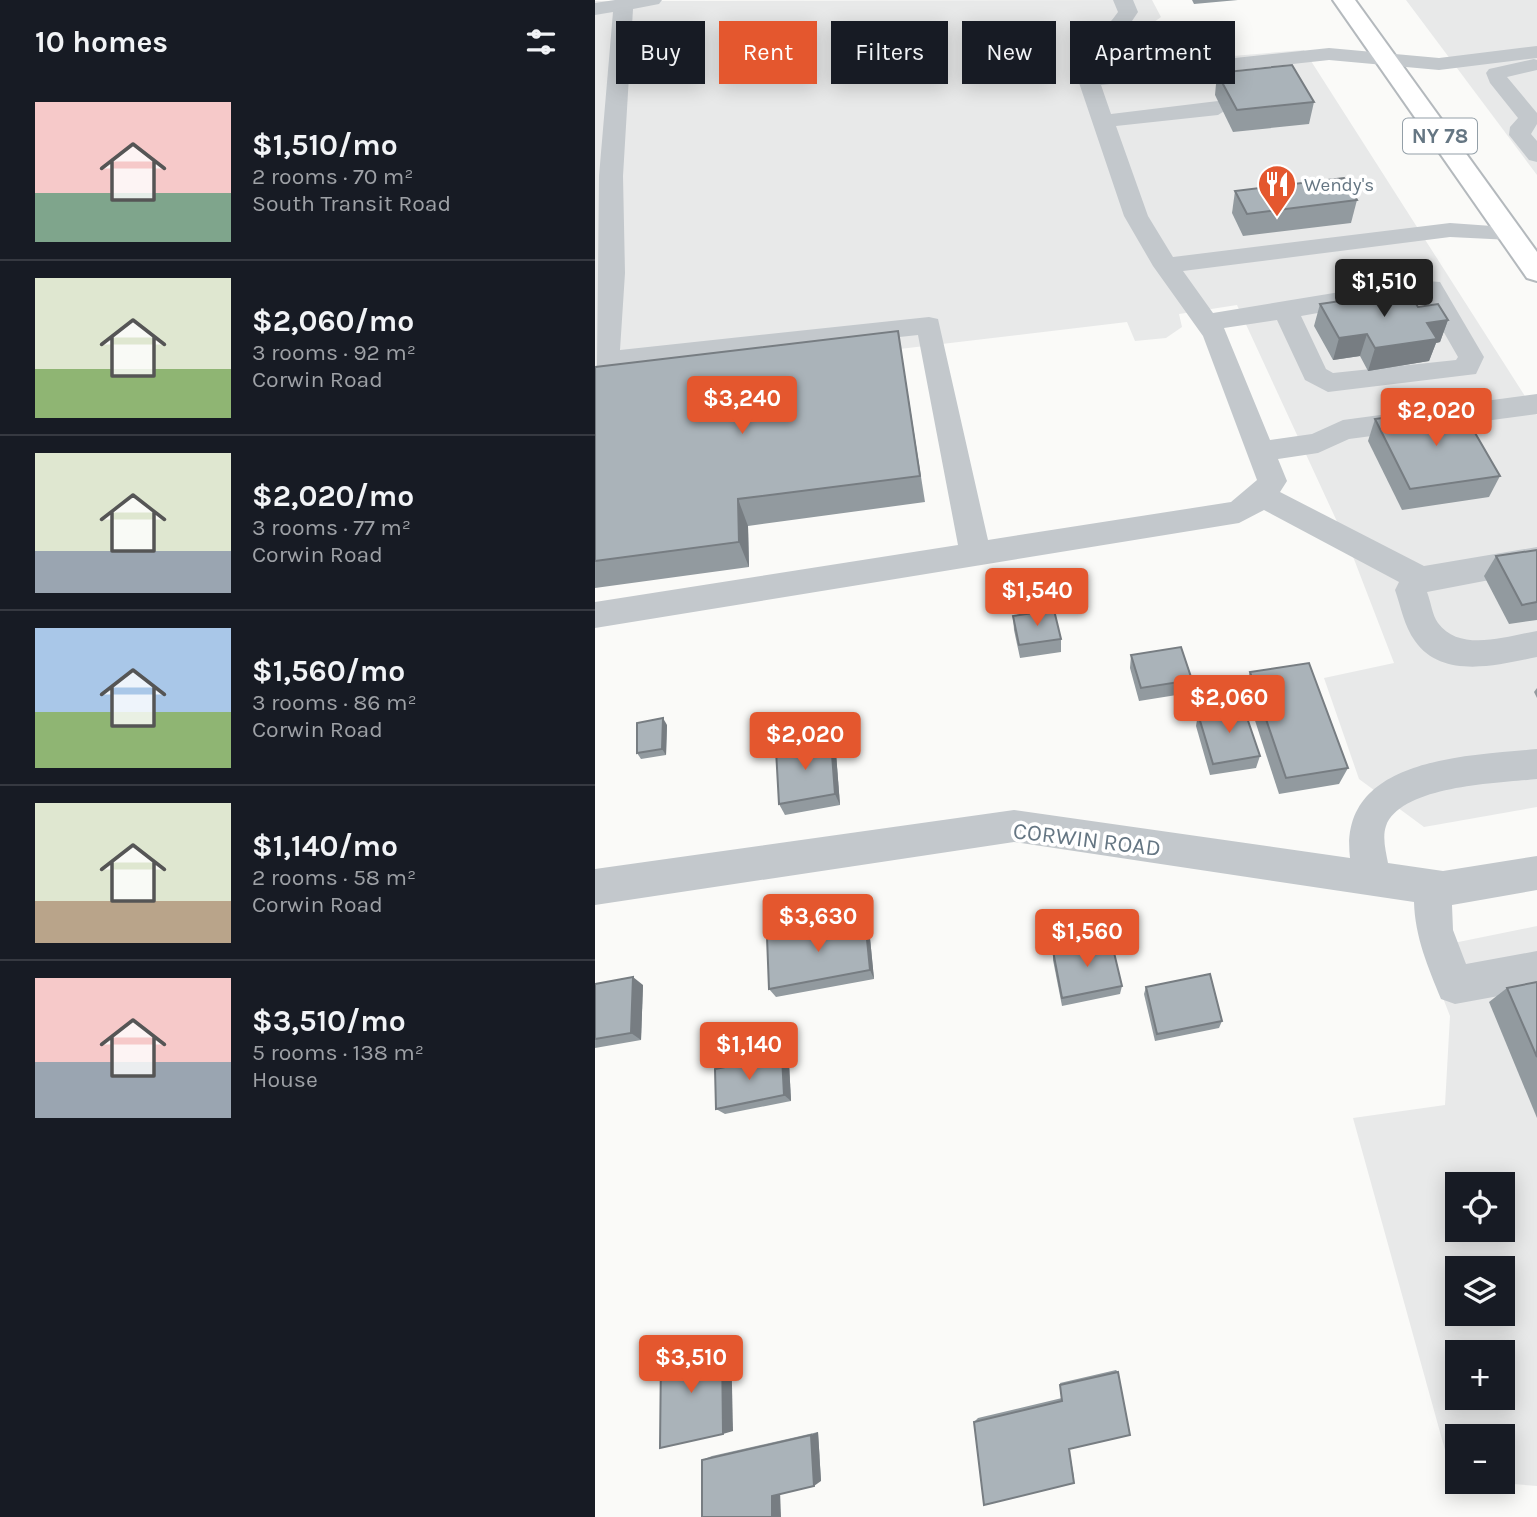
<!DOCTYPE html>
<meta charset="utf-8">
<style>
:root{--surface:#171b24;--page:#242831;--text:#f1f3f6;--muted:#9ea1a6;--line:#363941;--accent:#e4572e}
body{margin:0;font-family:Karla,sans-serif;background:var(--page);color:var(--text);height:100vh;display:flex;flex-direction:column;font-size:26px;white-space:nowrap}
*{box-sizing:border-box;margin:0}
p{font-size:23px;color:var(--muted)}
.icon{flex:none;width:38px;height:38px;fill:none;stroke:currentColor;stroke-width:2;stroke-linecap:round;stroke-linejoin:round}
.map{position:relative;flex:1;overflow:hidden}
.panel{display:flex;flex-direction:column;background:var(--surface);width:595px}
.panel>*{flex:none}
.top-card{position:absolute;left:21px;top:21px;width:665px;height:63px;display:flex;gap:14px}
.fabs{position:absolute;left:850px;top:1172px;display:grid;gap:14px}
.fabs a{display:grid;place-items:center;width:70px;height:70px;border-radius:0px;background:var(--surface);box-shadow:0 4px 18px #0003;font-size:35px}
.price{position:absolute;translate:-50% -60px;padding:0 16px;border-radius:7px;background:var(--accent);color:#fff;font-size:23px;line-height:46px;filter:drop-shadow(0 2px 4px #0008)}
.price::after{content:'';position:absolute;left:50%;top:42px;width:21px;height:16px;margin-left:-10px;background:inherit;clip-path:polygon(0 0,100% 0,50% 100%)}
.price.on{background:#222;color:#fff}
ul{padding:0;list-style:none}
li{display:flex;align-items:center;gap:21px;height:175px;padding:0 35px}
li+li{border-top:2px solid var(--line)}
li span{display:grid;place-items:center;flex:none;width:196px;height:140px;border-radius:0px;color:#555}
li>.icon{margin-inline-start:auto}
span .icon{width:84px;height:84px;fill:#fffc;stroke-width:1}
li b{font-size:30px}
h2{display:flex;justify-content:space-between;align-items:center;height:84px;padding:0 35px;font-size:30px}
.chip{padding:0 24px;border-radius:0px;background:var(--surface);box-shadow:0 4px 18px #0003;font-size:24px;line-height:63px}
.chip.on{background:var(--accent);color:#fff}
main{display:flex;flex:1;min-height:0}
.map>svg:first-child{display:block}
</style>
<main>
<section class="panel">
<h2>10 homes<svg class="icon" aria-label="filters" viewBox="0 0 24 24"><path d="M4 7h16M4 17h16"/><circle cx="9" cy="7" r="2"/><circle cx="15" cy="17" r="2"/></svg></h2>
<ul>
<li><span style="background:linear-gradient(#f6c9c9 65%,#7fa58c 0)"><svg class="icon" aria-label="home" viewBox="0 0 24 24"><path d="M3 11l9-7 9 7M6 9v11h12V9"/></svg></span><div><b>$1,510/mo</b><p>2 rooms · 70 m²</p><p>South Transit Road</p></div></li>
<li><span style="background:linear-gradient(#dfe7d0 65%,#8fb573 0)"><svg class="icon" aria-label="home" viewBox="0 0 24 24"><path d="M3 11l9-7 9 7M6 9v11h12V9"/></svg></span><div><b>$2,060/mo</b><p>3 rooms · 92 m²</p><p>Corwin Road</p></div></li>
<li><span style="background:linear-gradient(#dfe7d0 70%,#9aa5b1 0)"><svg class="icon" aria-label="home" viewBox="0 0 24 24"><path d="M3 11l9-7 9 7M6 9v11h12V9"/></svg></span><div><b>$2,020/mo</b><p>3 rooms · 77 m²</p><p>Corwin Road</p></div></li>
<li><span style="background:linear-gradient(#a9c7e8 60%,#8fb573 0)"><svg class="icon" aria-label="home" viewBox="0 0 24 24"><path d="M3 11l9-7 9 7M6 9v11h12V9"/></svg></span><div><b>$1,560/mo</b><p>3 rooms · 86 m²</p><p>Corwin Road</p></div></li>
<li><span style="background:linear-gradient(#dfe7d0 70%,#b9a48a 0)"><svg class="icon" aria-label="home" viewBox="0 0 24 24"><path d="M3 11l9-7 9 7M6 9v11h12V9"/></svg></span><div><b>$1,140/mo</b><p>2 rooms · 58 m²</p><p>Corwin Road</p></div></li>
<li><span style="background:linear-gradient(#f6c9c9 60%,#9aa5b1 0)"><svg class="icon" aria-label="home" viewBox="0 0 24 24"><path d="M3 11l9-7 9 7M6 9v11h12V9"/></svg></span><div><b>$3,510/mo</b><p>5 rooms · 138 m²</p><p>House</p></div></li>
</ul>
</section>
<div class="map">
<svg width="942" height="1517" viewBox="0 0 942 1517">
<rect width="100%" height="100%" fill="#fafaf8"/>
<g fill="#e8e9e9" fill-rule="evenodd">
<polygon points="557,0 566,17 522,49 528,65 709,50 942,415 942,807 829,827 764,779 729,678 799,663 757,554 642,305 584,314 587,327 571,338 540,341 532,322 0,385 0,1"/>
<polygon points="811,0 942,0 942,175"/>
<path d="M942,926V1486L895,1482H908V1437H863V1480L858,1479L758,1118L850,1105L855,1016L829,949ZM863,1185H908V1230H863ZM863,1269H908V1314H863ZM863,1353H908V1398H863Z"/>
</g>
<g fill="none" stroke-linecap="round" stroke-linejoin="round">
<defs>
<polygon id="highway" points="738,0 760,0 942,252 942,281 932,278"/>
</defs>
<use href="#highway" stroke="#b4b9bd" stroke-width="4"/>
<g fill="#c3c8cc" fill-rule="evenodd">
<path d="M20,0H67L64,4L38,9L28,176L30,273L25,350L334,317L343,319L393,540L636,502L662,480L608,336L558,266L529,216L477,62C489,42 510,32 523,12L518,0H538L543,12L529,33L500,58L497,62L501,73L734,48L844,58L942,46V58L844,70L734,60L506,85L516,114L623,101L634,108L623,115L521,126L553,216L578,257L855,223L925,228L928,233L925,238L916,240L855,237L588,271L618,313L818,280L845,282L889,357L881,374L733,392L710,380L682,320L629,328L675,440L717,434L748,420L942,394V414L754,439L723,453L683,459L692,481L685,492L829,566L942,547V571L832,592C836,602 837,615 843,623C865,653 912,636 942,631V657C904,665 847,680 820,641C809,626 806,607 800,590L804,582L669,510L644,523L0,628V602L363,545L323,335L11,369L2,366L4,176L18,12L0,15V3ZM818,296H828L863,357L861,360L738,373L731,369L706,316Z"/>
<polygon points="939,59 942,60 942,70 912,77 942,113 942,124 936,134 942,141 942,162 934,160 914,135 915,127 923,118 895,83 891,73 894,69"/>
<path d="M942,749V779C906,783 806,785 791,826C787,837 791,852 793,863L848,871L942,856V890L857,905L858,930L871,964L942,951V989L860,1004L846,999C833,967 820,937 819,902L419,842L0,905V869L419,810L755,858C743,757 872,756 942,749Z"/>
</g>
<use href="#highway" fill="#fff" fill-rule="evenodd"/>
</g>
<g fill="#929a9f">
<polygon points="597,0 643,0 599,4"/>
<polygon points="622,73 719,102 714,124 638,132 620,95"/>
<polygon points="640,191 762,200 756,223 648,236 637,213"/>
<polygon points="725,304 823,307 853,320 845,342 841,343 834,361 773,371 765,356 738,360 719,326"/>
<polygon points="303,331 330,502 153,526 154,567 0,588 0,367"/>
<polygon points="780,419 905,476 894,497 807,510 773,441"/>
<polygon points="942,550 942,620 914,624 889,576 901,556"/>
<polygon points="418,616 466,639 466,652 425,658 419,630"/>
<polygon points="536,655 597,680 594,693 544,701 535,668"/>
<polygon points="655,672 753,768 744,784 684,794 650,690"/>
<polygon points="942,688 942,698 939,692"/>
<polygon points="603,714 665,756 661,768 615,775 601,726"/>
<polygon points="72,725 71,755 46,759 42,753"/>
<polygon points="241,753 245,805 190,815 184,804"/>
<polygon points="270,919 274,928 279,979 181,997 174,989"/>
<polygon points="458,951 527,986 525,994 467,1006 458,960"/>
<polygon points="942,982 942,1118 894,1002 912,988"/>
<polygon points="0,984 48,985 46,1040 0,1048"/>
<polygon points="551,987 627,1021 624,1028 560,1041 549,994"/>
<polygon points="187,1056 194,1063 196,1101 130,1114 121,1109"/>
<polygon points="521,1370 523,1372 474,1449 479,1477 379,1422 383,1418 467,1398 465,1383"/>
<polygon points="223,1432 226,1481 107,1460 117,1456"/>
</g>
<g fill="#777d82">
<polygon points="853,320 845,342 841,343 834,361 773,371 780,348 832,323"/>
<polygon points="772,334 765,356 738,360 744,338"/>
<polygon points="143,499 153,526 154,567 144,542"/>
<polygon points="68,718 72,725 71,755 67,749"/>
<polygon points="236,741 241,753 245,805 240,794"/>
<polygon points="270,919 274,928 279,979 275,970"/>
<polygon points="38,977 48,985 46,1040 36,1033"/>
<polygon points="187,1056 194,1063 196,1101 189,1095"/>
<polygon points="136,1341 138,1431 128,1434 127,1342"/>
<polygon points="223,1432 226,1481 219,1486 216,1435"/>
<polygon points="185,1491 186,1517 177,1517 177,1496"/>
</g>
<g fill="#aab3b9" stroke="#777d82" stroke-width="2">
<polygon points="697,65 719,102 642,110 622,73"/>
<polygon points="749,178 762,200 652,214 640,191"/>
<polygon points="813,291 823,307 843,304 853,320 832,323 842,339 780,348 772,334 744,338 725,304"/>
<polygon points="303,331 325,476 143,499 144,542 0,561 0,367"/>
<polygon points="865,407 905,476 815,489 780,419"/>
<polygon points="942,550 942,602 927,605 901,556"/>
<polygon points="459,610 466,639 424,645 418,616"/>
<polygon points="586,647 597,680 546,688 536,655"/>
<polygon points="714,663 753,768 691,778 655,672"/>
<polygon points="648,706 665,756 618,764 603,714"/>
<polygon points="68,718 67,749 42,753 42,723"/>
<polygon points="236,741 240,794 184,804 181,750"/>
<polygon points="270,919 275,970 174,989 172,937"/>
<polygon points="516,940 527,986 467,998 458,951"/>
<polygon points="615,974 627,1021 562,1034 551,987"/>
<polygon points="38,977 36,1033 0,1039 0,984"/>
<polygon points="942,982 942,1057 912,988"/>
<polygon points="187,1056 189,1095 121,1109 120,1069"/>
<polygon points="127,1342 128,1434 65,1448 66,1355"/>
<polygon points="523,1372 535,1435 474,1449 479,1483 389,1505 379,1422 467,1401 465,1385"/>
<polygon points="216,1435 219,1486 177,1496 177,1517 107,1517 107,1460"/>
</g>
<defs>
<symbol id="restaurant-pin" viewBox="-11 -11 22 30"><path d="M0 17L-7.5 6A9.5 9.5 0 1 1 7.5 6Z" fill="#e4572e" stroke="#fff"/><path d="M-5-6h1v4h1v-4h1v4h1v-4h1v5L-1.5 .5V6h-2V.5L-5-1ZM5-6V6H3V1.5H1.5Q1.5-4 5-6Z" fill="#fff"/></symbol>
</defs>
<g fill-rule="evenodd">
<use href="#restaurant-pin" x="660" y="162" width="44" height="60"/>
</g>
<g text-anchor="middle" stroke-width="7" stroke-linejoin="round" paint-order="stroke">
<g font-size="19" fill="#657683" stroke="#fff" text-anchor="start">
<text x="709" y="191">Wendy's</text>
</g>
<rect fill="#fff" stroke="#939fa8" stroke-width="2" x="808" y="118.5" width="74" height="35" rx="5"/>
<g font-size="21" font-weight="bold" fill="#657683">
<text x="845" y="143">NY 78</text>
</g>
<g font-size="23" fill="#657683" stroke="#fff">
<text transform="translate(492 839) rotate(7)" y="8">CORWIN ROAD</text>
</g>
</g>
</svg>
<div class="fabs">
<a><svg class="icon" aria-label="locate" viewBox="0 0 24 24"><circle cx="12" cy="12" r="6"/><path d="M12 2v4M12 18v4M2 12h4M18 12h4"/></svg></a>
<a><svg class="icon" aria-label="layers" viewBox="0 0 24 24"><path d="M12 4l9 5-9 5-9-5zM3 14l9 5 9-5"/></svg></a>
<a>+</a>
<a>−</a>
</div>
<b class="price on" style="left:789px;top:319px">$1,510</b>
<b class="price" style="left:147px;top:436px">$3,240</b>
<b class="price" style="left:841px;top:448px">$2,020</b>
<b class="price" style="left:442px;top:628px">$1,540</b>
<b class="price" style="left:634px;top:735px">$2,060</b>
<b class="price" style="left:210px;top:772px">$2,020</b>
<b class="price" style="left:223px;top:954px">$3,630</b>
<b class="price" style="left:492px;top:969px">$1,560</b>
<b class="price" style="left:154px;top:1082px">$1,140</b>
<b class="price" style="left:96px;top:1395px">$3,510</b>
<div class="top-card">
<a class="chip">Buy</a>
<a class="chip on">Rent</a>
<a class="chip">Filters</a>
<a class="chip">New</a>
<a class="chip">Apartment</a>
</div>
</div>
</main>
